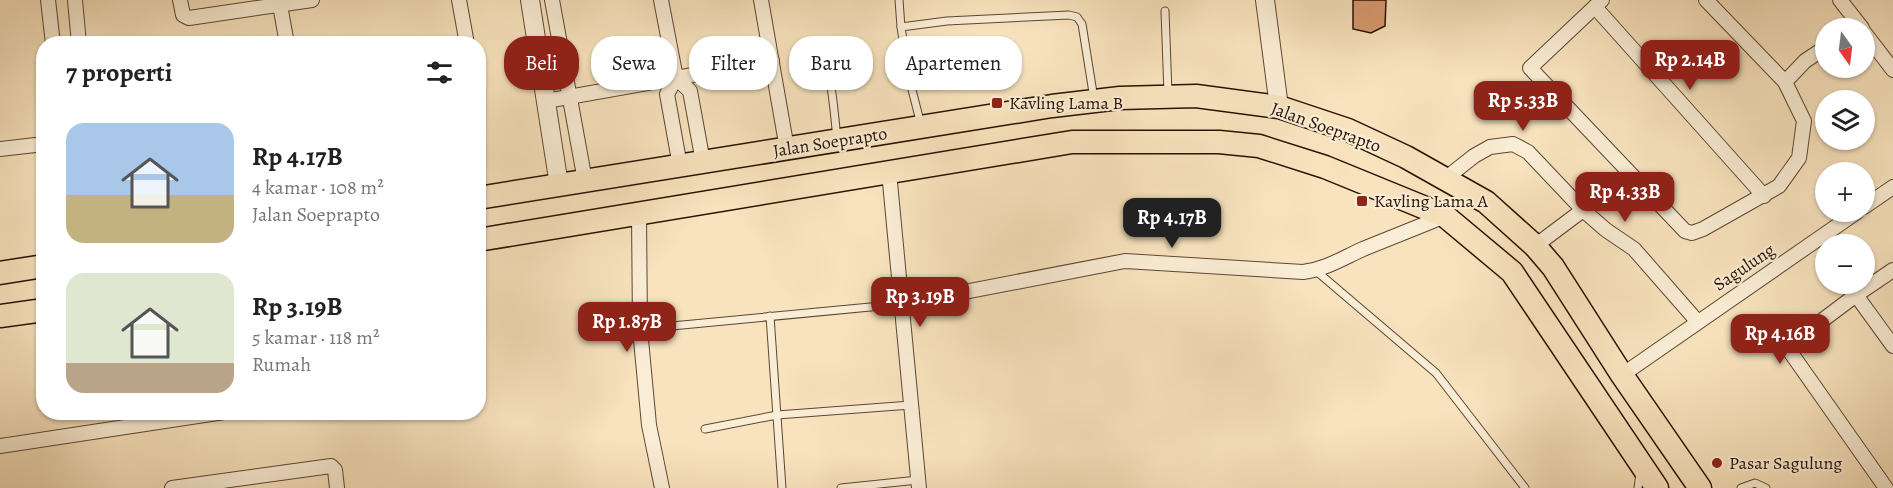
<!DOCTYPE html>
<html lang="id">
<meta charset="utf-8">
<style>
:root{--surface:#fff;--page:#f6f6f6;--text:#222;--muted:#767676;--accent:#8f2418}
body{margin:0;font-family:Alegreya,serif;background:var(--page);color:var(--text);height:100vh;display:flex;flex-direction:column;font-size:22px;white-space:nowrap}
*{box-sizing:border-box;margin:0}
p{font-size:20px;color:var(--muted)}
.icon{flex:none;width:33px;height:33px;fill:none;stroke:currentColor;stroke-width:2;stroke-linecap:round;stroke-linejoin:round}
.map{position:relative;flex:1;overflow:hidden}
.details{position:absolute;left:36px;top:36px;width:450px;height:384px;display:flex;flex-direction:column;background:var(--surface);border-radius:24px;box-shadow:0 2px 4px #0004}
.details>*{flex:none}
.banner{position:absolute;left:504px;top:36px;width:570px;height:54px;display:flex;gap:12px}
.needle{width:39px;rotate:166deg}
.fabs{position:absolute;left:1815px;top:18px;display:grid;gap:12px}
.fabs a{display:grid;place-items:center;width:60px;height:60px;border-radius:50%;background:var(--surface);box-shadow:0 2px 4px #0004;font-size:30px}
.price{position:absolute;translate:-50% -51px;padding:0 14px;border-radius:12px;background:var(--accent);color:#fff;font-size:20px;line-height:39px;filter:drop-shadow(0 2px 3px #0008)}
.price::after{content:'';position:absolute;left:50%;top:36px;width:18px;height:14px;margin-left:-9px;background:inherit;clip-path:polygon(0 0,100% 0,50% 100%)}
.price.selected{background:#222;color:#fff}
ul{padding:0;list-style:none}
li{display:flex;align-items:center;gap:18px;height:150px;padding:0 30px}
li span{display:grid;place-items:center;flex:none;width:168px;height:120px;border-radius:18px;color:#555}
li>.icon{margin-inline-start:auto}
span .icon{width:72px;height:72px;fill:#fffc;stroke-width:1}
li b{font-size:26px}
h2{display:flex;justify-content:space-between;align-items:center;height:72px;padding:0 30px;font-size:26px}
.pill{padding:0 21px;border-radius:24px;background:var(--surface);box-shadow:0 2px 4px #0004;font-size:21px;line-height:54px}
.pill.selected{background:var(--accent);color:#fff}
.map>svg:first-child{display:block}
</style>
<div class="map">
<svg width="1893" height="488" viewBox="0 0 1893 488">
<rect width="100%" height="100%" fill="#f8e3be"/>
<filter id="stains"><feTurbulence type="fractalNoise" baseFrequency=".00333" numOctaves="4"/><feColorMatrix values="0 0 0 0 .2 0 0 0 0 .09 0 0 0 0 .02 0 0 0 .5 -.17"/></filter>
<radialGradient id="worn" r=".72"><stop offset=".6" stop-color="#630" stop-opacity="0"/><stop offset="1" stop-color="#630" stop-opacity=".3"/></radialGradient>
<polygon fill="#d7996e" stroke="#281104" stroke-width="1.5" points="1353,0 1386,0 1385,26 1371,33 1353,29"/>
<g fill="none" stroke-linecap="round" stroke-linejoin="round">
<defs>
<g id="service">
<polyline points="899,0 901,27"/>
<polyline points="1165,11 1168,94"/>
<path d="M815,42C833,71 833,105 837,138"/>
<polyline points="921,125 909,78 901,27 947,21 1069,15 1077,17 1082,24 1094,99"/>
<polyline points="1315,270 1436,373 1525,488"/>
<polyline points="770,316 782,488"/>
<polyline points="640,329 902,304"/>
<polyline points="705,429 777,415 911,405"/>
<polyline points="841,488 918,480"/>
<polyline points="1638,488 1640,473"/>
<polyline points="1741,488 1755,483 1766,488"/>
</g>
<g id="minor">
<polyline points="48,0 53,44"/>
<polyline points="75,0 79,44"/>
<polyline points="180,0 183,15 189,18 312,0"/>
<polyline points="459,0 467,44"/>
<polyline points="552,0 585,181"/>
<polyline points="661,0 676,78 690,91 703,162"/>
<polyline points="761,0 787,149"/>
<polyline points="1602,0 1530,68 1685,231 1692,233 1703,229 1779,186 1799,158 1804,121 1785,82 1805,61 1826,47"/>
<polyline points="1706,0 1785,82"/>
<polyline points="1840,0 1862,28"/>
<polyline points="280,5 287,44"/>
<polyline points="1595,7 1764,196"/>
<polyline points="1864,32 1893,70"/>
<polyline points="676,78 667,94 680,166"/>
<polyline points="546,101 772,61"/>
<polyline points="0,149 44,144"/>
<polyline points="889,172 919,488"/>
<polyline points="1445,179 1474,156 1490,147 1513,144 1528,152 1583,210"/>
<polyline points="1864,207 1893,187"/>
<polyline points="639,214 640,329 649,425 662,488"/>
<polyline points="1535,246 1583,210 1606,230 1634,249 1697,321"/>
<polyline points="1856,295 1893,346"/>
<path d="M902,304L1125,261L1303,272C1326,269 1343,258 1363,249C1390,238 1418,227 1445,216"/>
<polyline points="1622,375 1857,212"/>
<polyline points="0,446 224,412"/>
<polyline points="172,488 331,466 335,470 337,488"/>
<polyline points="1886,488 1791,353 1795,341 1856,295 1893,270"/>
</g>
<g id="tertiary">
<polyline points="530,0 559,185"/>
<polyline points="1265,0 1279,107"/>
</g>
<g id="trunk">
<polyline points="478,198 1052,106 1120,98 1196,96 1279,107 1348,130 1406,157 1486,202 1535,246 1553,267 1622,375 1700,488"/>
<polyline points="478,240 1072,142 1219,142 1259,146 1325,167 1445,216 1512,272 1657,488"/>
<polyline points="0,273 44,266"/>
<polyline points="0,316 44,310"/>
</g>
</defs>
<use href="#service" stroke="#5c4632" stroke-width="9"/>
<use href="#minor" stroke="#5c4632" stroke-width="16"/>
<use href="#tertiary" stroke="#5c4632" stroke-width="20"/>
<use href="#trunk" stroke="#281104" stroke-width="25"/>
<use href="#service" stroke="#faedd5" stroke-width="7"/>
<use href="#minor" stroke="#faedd5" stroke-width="14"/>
<use href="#tertiary" stroke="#faedd5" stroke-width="18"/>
<use href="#trunk" stroke="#f8e3be" stroke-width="22"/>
</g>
<g fill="#8f2418" stroke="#faedd5" stroke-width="2">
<rect x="991" y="97" width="12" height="12" rx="3"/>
<rect x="1356" y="195" width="12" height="12" rx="3"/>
<circle cx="1717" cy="463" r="6"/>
</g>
<g text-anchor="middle" stroke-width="4.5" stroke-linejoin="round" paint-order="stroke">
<g font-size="18" fill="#281104" stroke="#faedd5" text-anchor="start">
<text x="1009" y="109">Kavling Lama B</text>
<text x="1374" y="207">Kavling Lama A</text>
<text x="1729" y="469">Pasar Sagulung</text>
</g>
<g font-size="18" fill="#281104" stroke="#faedd5">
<text transform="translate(1326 127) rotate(20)" y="6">Jalan Soeprapto</text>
<text transform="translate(830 142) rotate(-9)" y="6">Jalan Soeprapto</text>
<text transform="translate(1744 267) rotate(-34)" y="6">Sagulung</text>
</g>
</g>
<rect width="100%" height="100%" filter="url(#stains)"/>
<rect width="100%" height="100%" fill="url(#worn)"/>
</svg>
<div class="fabs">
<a><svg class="needle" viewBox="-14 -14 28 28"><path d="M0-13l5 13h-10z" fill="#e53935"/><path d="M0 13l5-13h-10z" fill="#767676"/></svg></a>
<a><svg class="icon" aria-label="layers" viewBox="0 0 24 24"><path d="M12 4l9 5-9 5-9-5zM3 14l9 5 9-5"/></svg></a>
<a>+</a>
<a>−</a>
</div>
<b class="price" style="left:1690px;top:91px">Rp 2.14B</b>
<b class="price" style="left:1523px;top:132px">Rp 5.33B</b>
<b class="price" style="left:1625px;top:223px">Rp 4.33B</b>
<b class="price selected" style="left:1172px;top:249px">Rp 4.17B</b>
<b class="price" style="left:920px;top:328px">Rp 3.19B</b>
<b class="price" style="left:627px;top:353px">Rp 1.87B</b>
<b class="price" style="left:1780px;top:365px">Rp 4.16B</b>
<div class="banner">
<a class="pill selected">Beli</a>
<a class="pill">Sewa</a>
<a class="pill">Filter</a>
<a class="pill">Baru</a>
<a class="pill">Apartemen</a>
</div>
<section class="details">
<h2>7 properti<svg class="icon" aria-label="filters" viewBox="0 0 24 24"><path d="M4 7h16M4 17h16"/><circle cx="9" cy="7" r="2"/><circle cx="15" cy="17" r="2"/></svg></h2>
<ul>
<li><span style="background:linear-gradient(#a9c7e8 60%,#c2b280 0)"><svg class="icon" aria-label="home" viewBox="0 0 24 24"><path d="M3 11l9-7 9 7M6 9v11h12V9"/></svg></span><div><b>Rp 4.17B</b><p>4 kamar · 108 m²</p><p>Jalan Soeprapto</p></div></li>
<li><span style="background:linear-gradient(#dfe7d0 75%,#b9a48a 0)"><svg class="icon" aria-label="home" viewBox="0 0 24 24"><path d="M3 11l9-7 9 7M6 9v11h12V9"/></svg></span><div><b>Rp 3.19B</b><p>5 kamar · 118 m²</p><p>Rumah</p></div></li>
</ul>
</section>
</div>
